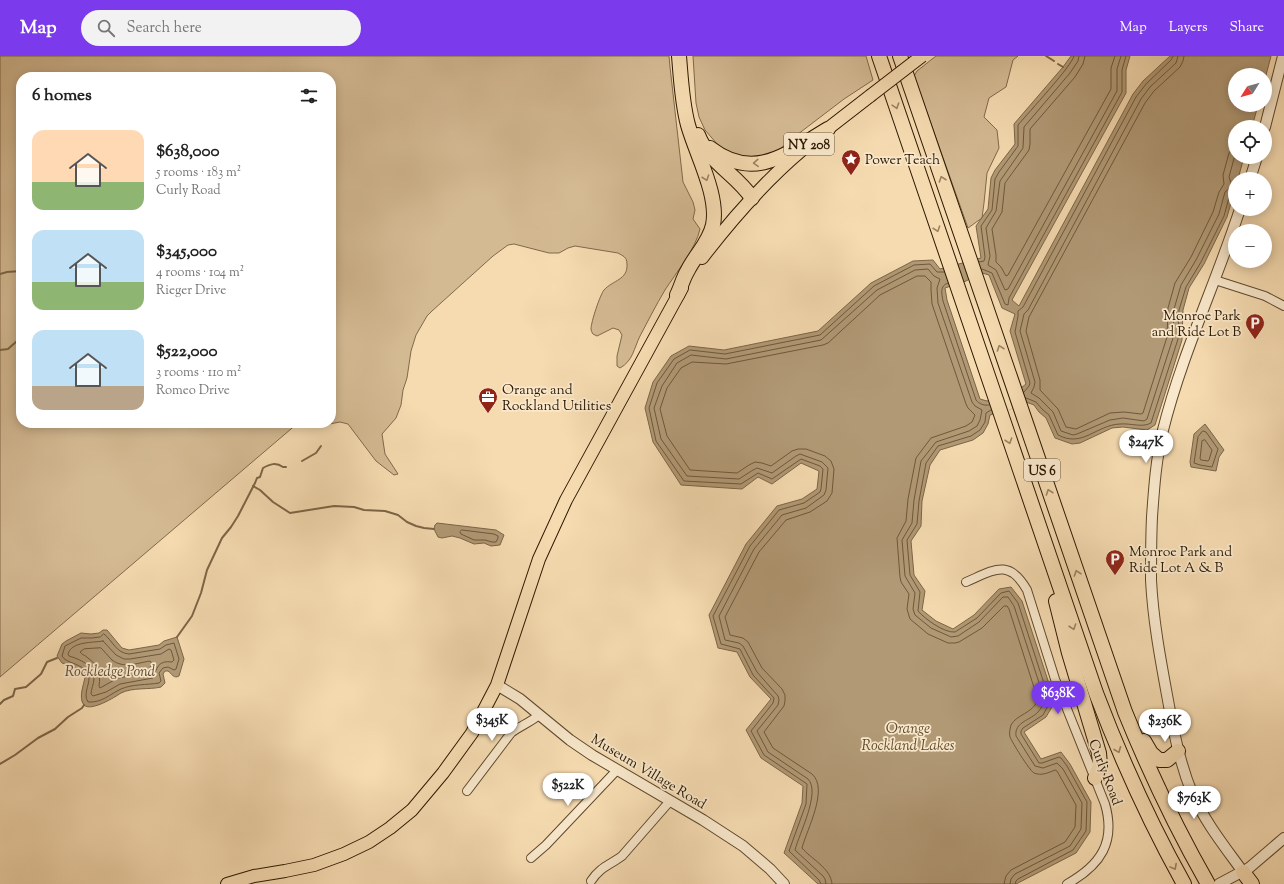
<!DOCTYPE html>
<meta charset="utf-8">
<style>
:root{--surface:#fff;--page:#f2f2f2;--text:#222;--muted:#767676;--accent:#7c3aed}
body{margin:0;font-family:"Sorts Mill Goudy",serif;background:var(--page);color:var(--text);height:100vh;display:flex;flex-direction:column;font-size:15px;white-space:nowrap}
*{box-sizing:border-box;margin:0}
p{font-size:13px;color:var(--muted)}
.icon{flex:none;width:22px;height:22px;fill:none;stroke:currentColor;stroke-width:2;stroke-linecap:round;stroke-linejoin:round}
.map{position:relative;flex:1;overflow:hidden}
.sheet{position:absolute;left:16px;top:16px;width:320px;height:356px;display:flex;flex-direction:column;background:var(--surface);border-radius:16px;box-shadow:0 2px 10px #0003}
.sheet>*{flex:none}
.needle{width:26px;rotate:233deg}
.tools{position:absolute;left:1228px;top:12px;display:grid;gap:8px}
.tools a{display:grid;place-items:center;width:44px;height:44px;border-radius:50%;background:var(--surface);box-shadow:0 2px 10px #0003;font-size:20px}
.price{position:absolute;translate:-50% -34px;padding:0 9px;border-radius:14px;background:#fff;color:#222;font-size:13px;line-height:26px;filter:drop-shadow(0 1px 2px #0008)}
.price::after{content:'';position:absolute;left:50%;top:24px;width:12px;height:9px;margin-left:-6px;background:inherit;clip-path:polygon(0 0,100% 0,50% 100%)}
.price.active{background:var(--accent);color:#fff}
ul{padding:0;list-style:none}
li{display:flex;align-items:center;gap:12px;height:100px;padding:0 16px}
li span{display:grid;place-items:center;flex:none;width:112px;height:80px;border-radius:12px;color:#555}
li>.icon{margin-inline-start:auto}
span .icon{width:48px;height:48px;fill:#fffc;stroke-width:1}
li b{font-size:17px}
h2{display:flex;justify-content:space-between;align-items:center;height:48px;padding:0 16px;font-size:17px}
header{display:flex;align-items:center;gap:24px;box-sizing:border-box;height:56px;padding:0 20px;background:var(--accent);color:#fff}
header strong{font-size:19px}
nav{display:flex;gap:22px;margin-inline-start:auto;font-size:14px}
.search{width:280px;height:36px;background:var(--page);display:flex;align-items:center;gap:10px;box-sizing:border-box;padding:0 14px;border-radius:22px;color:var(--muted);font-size:15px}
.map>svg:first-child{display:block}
</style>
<header>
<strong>Map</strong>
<div class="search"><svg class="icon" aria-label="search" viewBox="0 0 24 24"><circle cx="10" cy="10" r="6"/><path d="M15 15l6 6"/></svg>Search here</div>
<nav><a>Map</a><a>Layers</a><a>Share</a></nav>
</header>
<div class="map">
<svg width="1284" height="828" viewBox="0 0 1284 828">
<rect width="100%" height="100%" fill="#f6dbb1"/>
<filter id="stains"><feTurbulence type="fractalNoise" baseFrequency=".005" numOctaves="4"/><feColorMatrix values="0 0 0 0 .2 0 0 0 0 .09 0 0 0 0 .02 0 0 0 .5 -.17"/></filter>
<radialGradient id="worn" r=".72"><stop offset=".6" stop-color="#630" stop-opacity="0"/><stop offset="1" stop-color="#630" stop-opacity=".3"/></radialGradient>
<g fill="#d4ba93" stroke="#80694a">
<path d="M0,0H669L670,11L683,126L693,146L695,154L693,163L700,173C696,192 676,217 665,234C656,249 648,265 640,280C634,292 633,305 620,312L617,310V300L622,279L619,274L613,272L597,280L593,278C592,277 591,274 591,273C591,266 600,239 604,234C613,224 628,224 627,208C627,201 623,200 618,197L575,190L568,192L559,197H549L514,188L508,189L493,200L432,255L427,260L416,279L411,295L407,322L403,334L401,349L396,362L382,378L385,398L398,418L394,419L376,405L348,368L340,366L324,369H319L318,367H331V21H21V367H298L0,621Z"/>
<polygon points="693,0 866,0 873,24 844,43 789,85 778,95 753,102 734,99 718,89 705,74 699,61 696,47"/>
<polygon points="936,0 1018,0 1013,4 1006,31 989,42 984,61 997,74 999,92 987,117 984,147 982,162 968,172 914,20 917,15"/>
</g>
<g fill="#b19975" stroke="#7c6546" fill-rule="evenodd">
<path d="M1071,0H1130L1126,14V37L1012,244L1019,250L1133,38L1143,25L1170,0H1271L1265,23V19H1235V49H1258L1252,71H1235V101H1244L1238,123H1235V133L1227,161L1204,208L1189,232L1183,254L1182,284L1155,369L1147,374L1123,371L1112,372L1080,387L1072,388L1055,382L1046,362L1039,356L1034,349L1026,346L1010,353L990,359L988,368L983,377L973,384L940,394L930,409L922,445L921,470L911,485L914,519L925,535L922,554L936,565L953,573L974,559L999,533L1011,531L1022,545L1055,646L1046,661L1024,676L1041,703L1061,696L1070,708L1091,746L1090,776L1076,797L1016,828H818L784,797L802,747L803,730L761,702L746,674L771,643L750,621L737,596L718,592L709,559L746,488L777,450L802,443L817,433L819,415L801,407L772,428L758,421L742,433L681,429L653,386L645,352L653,326L671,300L689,290L724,294L818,275L871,227L913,205L933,204L940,213L981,202L976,170L988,153L991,122L995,114L1015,88L1014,68L1063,11ZM982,217L989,219L1002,252L1015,258L1010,275L1026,328L1021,332L1005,339L987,345L980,343L947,244L945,232L966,225Z"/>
<polygon points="1205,368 1224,394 1219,401 1216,415 1191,411 1190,406 1194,378"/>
<polygon points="437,467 496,474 504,479 500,489 491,490 484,487 474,488 460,482 452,480 442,482 438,481 434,473 435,469"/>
<path d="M103,574H107L122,592L129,594L159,589L164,585L177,581L184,603L179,620C174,623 172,618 168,615H165L163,618L165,627L161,631C149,634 133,631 121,637C115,641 91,656 84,649C78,642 84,628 85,621L78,613L62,607L57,600L62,588L66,585L81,577L91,578L99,577Z"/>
</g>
<polygon fill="#f6dbb1" points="1020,331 1016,351 994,360 988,343"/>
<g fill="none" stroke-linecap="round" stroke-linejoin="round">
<g stroke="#6e583a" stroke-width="1">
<polyline points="1079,0 1078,5 1070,17 1024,71 1023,92 1000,125 996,155 986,172 990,200 988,209 996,214 1005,234 1008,233 1117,35 1117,13 1121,0"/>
<polyline points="1085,0 1083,8 1075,21 1030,73 1030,88 1029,94 1005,127 1002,156 992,173 996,199 996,206 1001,211 1006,220 1008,219 1111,33 1111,12 1115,0"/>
<polyline points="1178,0 1176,7 1150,31 1141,43 1028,254 1024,258 1020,275 1035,326 1034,331 1031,337 1039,342 1053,356 1061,375 1073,379 1077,378 1110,364 1123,362 1144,365 1147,363 1173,282 1174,253 1181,229 1196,204 1219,158 1225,136 1232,130 1229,121 1235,99"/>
<polyline points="1184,0 1183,5 1180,11 1154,35 1145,47 1029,261 1026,275 1040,324 1040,334 1058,353 1066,371 1076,373 1110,357 1124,356 1141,358 1143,357 1167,281 1168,252 1175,227 1191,201 1213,156 1219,136 1224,128 1223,119 1229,97 1235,89"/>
<path d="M979,206L984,205L985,201L981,170L992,154L995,123L999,116L1018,90V69C1028,57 1072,10 1074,0"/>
<polyline points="982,213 992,217 1005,248 1008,249 1009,242 1122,36 1122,14 1126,0"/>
<path d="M948,227C939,230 942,238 943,245L976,344C979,348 985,350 989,349"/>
<polyline points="1024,336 1029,330 1030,327 1015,276 1018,260 1018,255 1023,251 1136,41 1146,28 1171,4 1173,0"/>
<path d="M1026,342L1036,346L1042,353L1049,359L1058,379C1083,392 1096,369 1120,368C1131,367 1142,372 1151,367L1178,283L1179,254L1186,231L1201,206L1224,160L1230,138L1232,136H1235"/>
<path d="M991,354L986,357L985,366L980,374L971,380L938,390L926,407L919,445L917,468L907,484L910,519L920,536L918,555C925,563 944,577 955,576L977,562L1001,537L1009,535L1018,547L1050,646L1043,659L1023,672L1021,675V678L1039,707H1042L1059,701L1061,702L1067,710L1087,746L1086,775L1073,794L1018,823L1016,825L1015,828"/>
<polygon points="1203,375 1206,376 1218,393 1212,411 1200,409 1194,407 1198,381"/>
<polygon points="1205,384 1212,394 1209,404 1208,405 1201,404 1200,403 1202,385"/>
<polygon points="462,474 494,478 498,480 498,482 496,486 492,486 485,484 474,484 461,478 460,476"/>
<path d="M104,578C113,585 116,597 129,598L160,593L166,589L174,587L179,603L176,613L174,614L168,611L163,612L159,617L161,625L159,627C147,629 132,628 121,633C110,638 102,647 88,646C82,637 92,626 88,618C81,606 66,608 62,600L65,590L81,582H92L100,581Z"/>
<path d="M103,585L116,599L124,603H130L161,598L169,593L171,594L174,604L172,606C158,604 157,612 153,622L120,628L106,636L93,640L91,638C91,633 94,628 94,622C94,609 79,603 69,600L68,598C72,585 92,587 103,585Z"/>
<path d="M101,592C105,596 108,600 112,604C124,613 137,607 150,605L152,608L147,617L118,622L100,632L99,630C101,618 98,609 88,602C85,599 82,599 80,596L84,593Z"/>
<polyline points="821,828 819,824 789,795 806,748 807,728 764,699 751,675 773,647 774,642 753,619 740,593 721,588 713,560 750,490 779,454 804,447 820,436 821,433 823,413 820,410 801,403 772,423 758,417 741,428 684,425 656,385 649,352 657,327 674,303 690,294 725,298 820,279 874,230 914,209 930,208 937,216 944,216"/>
<path d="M826,828L825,823L823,820L795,794C799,778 821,736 808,723L768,696L757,675L778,649L779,644L778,640L757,616L743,590L739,587L725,584L719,560L754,493L782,459L806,452L824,439L826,434L828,412L822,406L800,398L796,400L772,417L757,412L753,414L739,423L687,420L661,383L654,352L662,330L677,307L691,299L726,303L821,284L877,234L915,214L928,213L934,220L940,223L937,232L938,247L972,346L975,350L982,354L980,364L977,370L969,375L936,386L921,405L914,444L912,467L902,484L905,520L915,537L913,553L915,559L931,572L951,581L958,580L979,566L1003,541H1008L1014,550L1045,645C1043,648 1041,653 1038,656C1031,664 1014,666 1016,680L1035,710L1043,712L1057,707L1063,713L1082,747L1081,773L1070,790L1015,818L1011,823L1010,828"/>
<path d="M832,828C831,812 811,803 802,792C807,773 829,733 812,718L773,692L764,676L784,650L785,645V639L782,633L762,612L748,586L743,582L730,579L725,561L759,496L786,464L810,456L827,445L832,437L834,413L831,405L825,400L806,393H798L792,395L771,410L762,407L755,406L749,409L737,417L690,414L667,380L660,353L667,332L681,312L692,306L726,308L823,289L828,287L880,239L917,220H925L931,226V234L932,248L966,348L968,352L975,359L972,366L966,370L931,382L916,402L908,443L906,465L897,482L900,521L901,526L909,538L907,553L910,563L928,578L948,587H955L959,586L982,572L1004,550H1007L1009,553L1038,644C1032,658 1017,658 1011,669C1010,673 1009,677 1010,681C1012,686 1029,714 1034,717C1041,720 1048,717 1055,714L1057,715L1076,749L1075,771L1065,786L1011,814L1006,820L1004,828"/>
</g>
<g stroke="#7c6546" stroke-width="2">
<polyline points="1046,0 1054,5"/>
<polyline points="1058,8 1063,11"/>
<polyline points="0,218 7,216 21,215"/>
<polyline points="0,294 8,293 17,285 21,286"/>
<polyline points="302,405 316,397 321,390"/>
<polyline points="253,430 260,434 273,446 290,457 334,450 354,451 364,454 385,455 398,459 407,466 416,470 424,472 434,473"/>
<path d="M177,581L192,560L201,537L207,514L222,482L231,471L238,460L255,427L257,422L260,421L263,412C270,408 276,406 283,411H286"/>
<polyline points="0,648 4,644 13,640 15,633 26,631 41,618 47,606 57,602"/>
<polyline points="0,708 15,699 38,682 55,673 68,661 82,652 84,649"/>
</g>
<defs>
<g id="minor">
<polyline points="1215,224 1265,240 1284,250"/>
<path d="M966,526C994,514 1009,502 1027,534L1055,623L1105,748C1116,786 1101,809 1067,828"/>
<path d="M467,735L511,677C518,671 531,666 539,659"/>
<polyline points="531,802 546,789 617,714"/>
<path d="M591,825C600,811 610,809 622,800L670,745"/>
</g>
<g id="tertiary">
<polyline points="1265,71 1283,0"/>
<polyline points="1250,123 1257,101"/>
<path d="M1240,153C1216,227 1182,298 1163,374C1156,403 1154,432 1152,461C1151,482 1151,503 1151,524C1153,563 1160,601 1167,639C1173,672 1179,705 1192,737C1205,766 1225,791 1243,816"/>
<polyline points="497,629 520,643 570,684 592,699 703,764 743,790 770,813 784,828"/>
<polyline points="1219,828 1249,812 1284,782"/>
</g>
<g id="primary">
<polyline points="821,78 870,40"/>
<path d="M702,202C732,163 764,126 802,94"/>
<polyline points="227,828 254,820 285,815 314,809 344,798 369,786 390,772 412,754 443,717 472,677 497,629 539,503 566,444 682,232"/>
</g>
<g id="motorway">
<path d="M879,0L1096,637C1121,703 1150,767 1184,828"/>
<path d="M900,0L1125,656C1149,715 1176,772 1208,828"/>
<path d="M698,79C709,107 736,118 752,142"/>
<path d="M710,92C755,127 789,96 828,73"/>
<path d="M677,239C681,231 683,222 688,214C696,198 709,187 713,169C719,139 696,98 688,69C682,47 681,23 679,0"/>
<polyline points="1056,545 1069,597 1099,697 1100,709 1095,722"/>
<polyline points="1144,685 1151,697 1159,704 1167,704 1178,695"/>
<polyline points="1243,816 1252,828"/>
</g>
</defs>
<use href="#minor" stroke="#5e492c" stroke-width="10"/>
<use href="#tertiary" stroke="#5e492c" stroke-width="12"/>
<use href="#primary" stroke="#2c1800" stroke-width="14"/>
<use href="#motorway" stroke="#2c1800" stroke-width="16"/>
<use href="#minor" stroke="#f9e8cc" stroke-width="8"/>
<use href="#tertiary" stroke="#f9e8cc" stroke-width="10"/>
<use href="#primary" stroke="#f6dbb1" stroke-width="12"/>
<use href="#motorway" stroke="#f6dbb1" stroke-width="14"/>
<defs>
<polyline id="primary-bridge" points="870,40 922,0"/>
</defs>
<use href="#primary-bridge" stroke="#2c1800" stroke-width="14" stroke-linecap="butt"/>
<use href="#primary-bridge" stroke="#f6dbb1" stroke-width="12"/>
</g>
<defs><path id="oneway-chevron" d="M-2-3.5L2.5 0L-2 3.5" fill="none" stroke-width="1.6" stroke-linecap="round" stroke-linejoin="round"/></defs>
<g stroke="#9b8361">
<use href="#oneway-chevron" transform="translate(896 50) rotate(72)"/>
<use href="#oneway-chevron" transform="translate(756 107) rotate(177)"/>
<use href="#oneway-chevron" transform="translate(706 122) rotate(71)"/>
<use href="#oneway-chevron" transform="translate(942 123) rotate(-109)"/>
<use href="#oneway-chevron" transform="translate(937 173) rotate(71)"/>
<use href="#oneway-chevron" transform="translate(1000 292) rotate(-109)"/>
<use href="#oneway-chevron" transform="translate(1009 385) rotate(71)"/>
<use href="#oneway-chevron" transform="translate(1049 436) rotate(-109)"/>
<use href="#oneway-chevron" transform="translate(1077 517) rotate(-109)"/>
<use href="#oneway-chevron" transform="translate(1073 571) rotate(71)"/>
<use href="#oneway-chevron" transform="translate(1118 694) rotate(68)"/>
<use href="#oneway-chevron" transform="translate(1174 811) rotate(62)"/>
</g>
<defs>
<symbol id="sight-pin" viewBox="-11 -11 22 30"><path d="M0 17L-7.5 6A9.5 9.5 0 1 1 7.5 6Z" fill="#8f2418" stroke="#f9e8cc"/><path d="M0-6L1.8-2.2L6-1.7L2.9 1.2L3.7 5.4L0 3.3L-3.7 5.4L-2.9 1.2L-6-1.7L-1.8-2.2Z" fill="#fff"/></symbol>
<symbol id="parking-pin" viewBox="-11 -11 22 30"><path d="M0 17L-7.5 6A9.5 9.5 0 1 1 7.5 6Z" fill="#8f2418" stroke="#f9e8cc"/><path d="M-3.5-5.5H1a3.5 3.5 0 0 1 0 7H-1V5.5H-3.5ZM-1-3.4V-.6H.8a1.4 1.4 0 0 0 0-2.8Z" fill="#fff"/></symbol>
<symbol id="office-pin" viewBox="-11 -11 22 30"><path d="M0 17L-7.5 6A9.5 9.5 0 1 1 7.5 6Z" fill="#8f2418" stroke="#f9e8cc"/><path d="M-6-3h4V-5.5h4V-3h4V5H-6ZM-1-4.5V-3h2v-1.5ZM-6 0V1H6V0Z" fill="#fff"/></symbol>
</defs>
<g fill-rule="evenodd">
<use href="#sight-pin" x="840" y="92" width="22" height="30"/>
<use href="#parking-pin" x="1244" y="256" width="22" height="30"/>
<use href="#office-pin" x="477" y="330" width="22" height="30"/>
<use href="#parking-pin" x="1104" y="492" width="22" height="30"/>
</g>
<g text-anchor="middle" stroke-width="3.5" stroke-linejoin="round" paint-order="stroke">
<g fill="#f9e8cc" stroke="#6a563d" stroke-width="1">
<rect x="784" y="77" width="50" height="22" rx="3"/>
<rect x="1024" y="403" width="36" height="22" rx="3"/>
</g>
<g font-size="13" font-weight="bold" fill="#2c1800">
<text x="809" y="93">NY 208</text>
<text x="1042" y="419">US 6</text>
</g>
<g font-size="14" fill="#2c1800" stroke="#f9e8cc" text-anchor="start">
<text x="865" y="108">Power Teach</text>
<text x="1241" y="264" text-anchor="end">Monroe Park<tspan x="1241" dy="16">and Ride Lot B</tspan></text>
<text x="502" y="338">Orange and<tspan x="502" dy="16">Rockland Utilities</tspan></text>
<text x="1129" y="500">Monroe Park and<tspan x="1129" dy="16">Ride Lot A &amp; B</tspan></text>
</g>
<g font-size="14" fill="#2c1800" stroke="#f9e8cc">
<text transform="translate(649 715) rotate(31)" y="5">Museum Village Road</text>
<text transform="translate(1106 716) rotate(69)" y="5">Curly Road</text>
</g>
<g font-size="15" font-style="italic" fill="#614c2f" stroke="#f9e8cc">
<text x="110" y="620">Rockledge Pond</text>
<text x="908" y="677">Orange<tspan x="908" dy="17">Rockland Lakes</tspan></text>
</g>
</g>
<rect width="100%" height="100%" filter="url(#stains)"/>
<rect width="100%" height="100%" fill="url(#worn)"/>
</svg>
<div class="tools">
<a><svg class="needle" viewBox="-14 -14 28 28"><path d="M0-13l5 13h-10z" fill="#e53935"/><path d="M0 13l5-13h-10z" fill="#767676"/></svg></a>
<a><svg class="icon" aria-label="locate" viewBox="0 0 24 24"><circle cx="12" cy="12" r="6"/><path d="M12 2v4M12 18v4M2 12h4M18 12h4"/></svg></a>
<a>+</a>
<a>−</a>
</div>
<b class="price" style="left:1146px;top:408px">$247K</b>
<b class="price active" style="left:1058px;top:659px">$638K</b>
<b class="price" style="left:492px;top:686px">$345K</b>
<b class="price" style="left:1165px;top:687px">$236K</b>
<b class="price" style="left:568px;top:751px">$522K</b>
<b class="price" style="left:1194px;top:764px">$763K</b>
<section class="sheet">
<h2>6 homes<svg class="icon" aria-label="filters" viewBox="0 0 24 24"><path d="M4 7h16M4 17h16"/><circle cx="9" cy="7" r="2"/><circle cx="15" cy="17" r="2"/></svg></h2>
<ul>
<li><span style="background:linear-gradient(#ffd9b3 65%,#8fb573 0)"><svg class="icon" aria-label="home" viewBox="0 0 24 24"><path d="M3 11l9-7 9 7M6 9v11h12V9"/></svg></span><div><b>$638,000</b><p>5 rooms · 183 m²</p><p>Curly Road</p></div></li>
<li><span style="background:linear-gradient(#bfe0f5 65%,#8fb573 0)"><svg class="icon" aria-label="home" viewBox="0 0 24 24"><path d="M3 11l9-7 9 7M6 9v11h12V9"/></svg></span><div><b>$345,000</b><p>4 rooms · 104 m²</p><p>Rieger Drive</p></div></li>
<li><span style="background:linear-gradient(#bfe0f5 70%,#b9a48a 0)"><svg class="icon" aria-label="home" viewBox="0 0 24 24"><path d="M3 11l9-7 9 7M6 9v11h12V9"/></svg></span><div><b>$522,000</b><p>3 rooms · 110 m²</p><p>Romeo Drive</p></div></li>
</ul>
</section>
</div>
